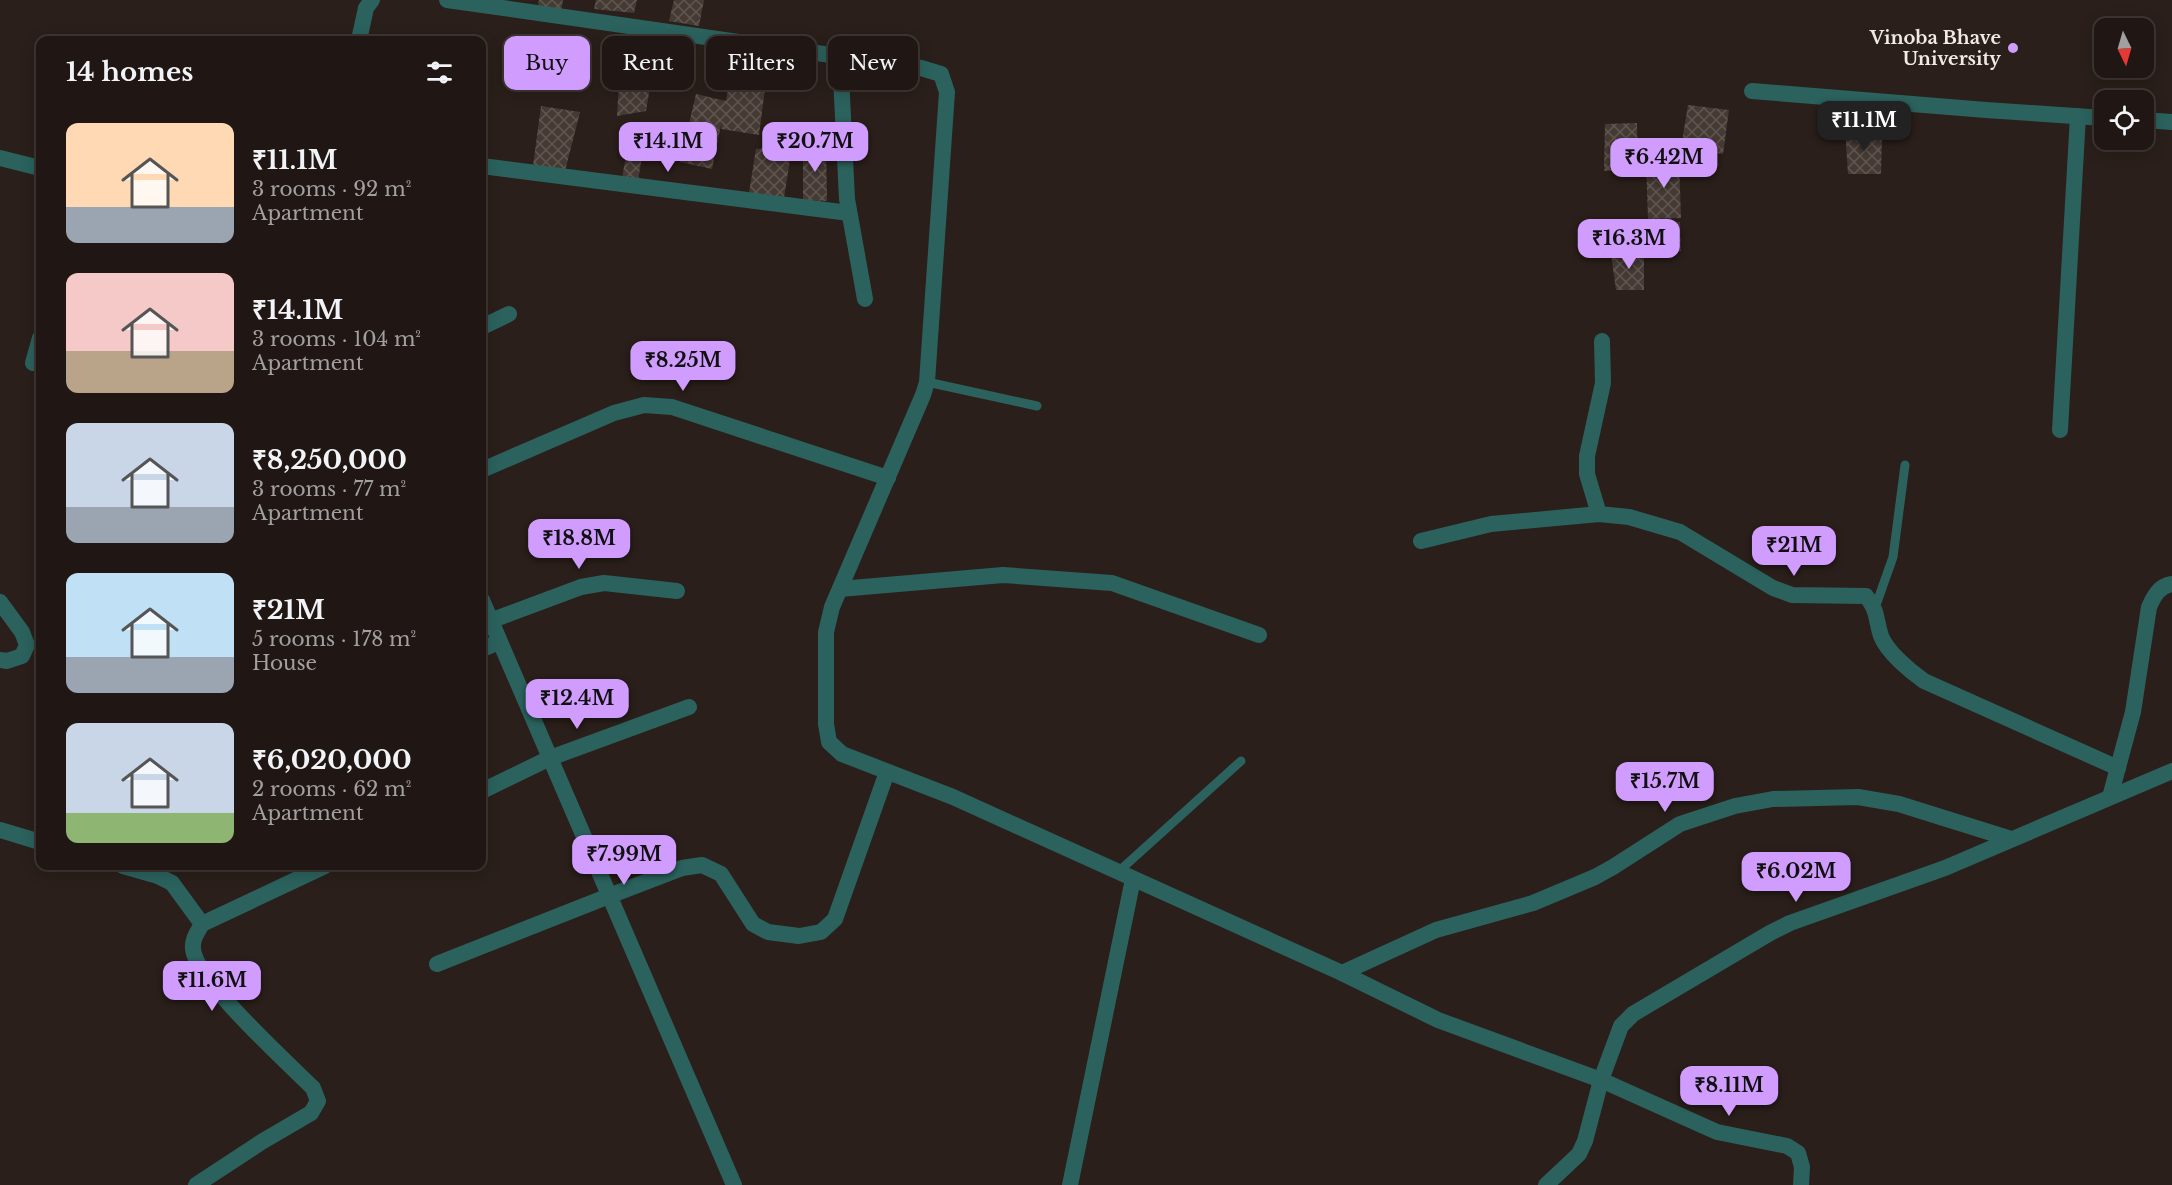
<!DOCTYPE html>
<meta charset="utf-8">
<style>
:root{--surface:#201714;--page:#28201d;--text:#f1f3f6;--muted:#a29fa0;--line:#3d3634;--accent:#d09dff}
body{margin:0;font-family:"Libre Baskerville",serif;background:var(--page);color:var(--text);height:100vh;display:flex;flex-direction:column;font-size:22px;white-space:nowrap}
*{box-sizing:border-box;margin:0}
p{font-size:20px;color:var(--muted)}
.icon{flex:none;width:33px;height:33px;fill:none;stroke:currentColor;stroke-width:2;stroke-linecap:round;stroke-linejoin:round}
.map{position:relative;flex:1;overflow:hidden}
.side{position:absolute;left:36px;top:36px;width:450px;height:834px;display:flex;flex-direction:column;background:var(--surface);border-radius:12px;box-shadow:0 3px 15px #0003,0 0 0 2px var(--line)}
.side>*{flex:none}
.top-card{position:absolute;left:504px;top:36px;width:570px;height:54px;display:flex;gap:12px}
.needle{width:39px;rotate:175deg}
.controls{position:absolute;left:2094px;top:18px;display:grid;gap:12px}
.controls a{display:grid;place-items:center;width:60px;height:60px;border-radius:12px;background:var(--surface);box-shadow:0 3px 15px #0003,0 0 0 2px var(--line);font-size:30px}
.price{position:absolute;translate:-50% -51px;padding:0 14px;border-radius:12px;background:var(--accent);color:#111;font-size:20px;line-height:39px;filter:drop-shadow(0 2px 3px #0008)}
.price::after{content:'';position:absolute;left:50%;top:36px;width:18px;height:14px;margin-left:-9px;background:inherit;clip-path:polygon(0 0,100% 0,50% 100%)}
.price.selected{background:#222;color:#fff}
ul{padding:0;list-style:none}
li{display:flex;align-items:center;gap:18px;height:150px;padding:0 30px}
li span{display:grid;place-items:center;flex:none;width:168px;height:120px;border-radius:12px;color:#555}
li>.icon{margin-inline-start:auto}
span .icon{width:72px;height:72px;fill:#fffc;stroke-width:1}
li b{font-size:26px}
h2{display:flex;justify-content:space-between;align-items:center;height:72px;padding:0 30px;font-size:26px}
.chip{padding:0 21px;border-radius:12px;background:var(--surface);box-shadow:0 3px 15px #0003,0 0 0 2px var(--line);font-size:21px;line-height:54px}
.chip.selected{background:var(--accent);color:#111}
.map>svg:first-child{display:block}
</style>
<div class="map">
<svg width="2172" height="1185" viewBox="0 0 2172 1185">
<defs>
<pattern id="building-cross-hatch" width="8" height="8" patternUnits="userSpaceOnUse" patternTransform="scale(1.5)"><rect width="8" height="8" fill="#463b34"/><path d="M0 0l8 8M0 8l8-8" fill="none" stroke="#615751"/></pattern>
</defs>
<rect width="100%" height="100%" fill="#2a1f1a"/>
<g fill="url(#building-cross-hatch)">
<polygon points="539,0 563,0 561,12 537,10"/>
<polygon points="596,0 637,0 634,13 594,9"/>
<polygon points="674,0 704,0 699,26 669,21"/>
<polygon points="621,49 655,57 646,111 617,116"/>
<polygon points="731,67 767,73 759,135 721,129 722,120 712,169 680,162 696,94 726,101"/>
<polygon points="1688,105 1729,110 1723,154 1681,148"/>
<polygon points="541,106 580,112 565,171 533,166"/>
<polygon points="632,123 647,128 638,180 622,178"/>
<polygon points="1637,123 1638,169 1604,171 1605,124"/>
<polygon points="1845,128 1882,134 1881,174 1848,174"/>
<polygon points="803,145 826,147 827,201 803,200"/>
<polygon points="792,147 784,198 749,193 756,149"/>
<polygon points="1679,160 1681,218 1648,219 1646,161"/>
<polygon points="1650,222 1680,222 1681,251 1652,253"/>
<polygon points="1644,249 1644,290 1616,290 1611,254"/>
</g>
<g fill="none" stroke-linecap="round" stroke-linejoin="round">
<g stroke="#2b625d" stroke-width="9">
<polyline points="927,382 1037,406"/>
<polyline points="1875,608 1893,557 1905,465"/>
<polyline points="1118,872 1241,761"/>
</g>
<g stroke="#2b625d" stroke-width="16">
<polyline points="447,0 921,68 941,74 947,92 927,382 923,395 832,607 826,632 826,724 829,742 842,754 953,797 1342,973 1438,1020 1601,1080 1717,1132 1787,1146 1798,1153 1802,1167 1801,1185"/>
<polyline points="359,40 366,8 372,0"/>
<polyline points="840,56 847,199 865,299"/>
<polyline points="1752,91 1986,110 2104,118"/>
<polyline points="2144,120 2172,122"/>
<polyline points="0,158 40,168"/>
<polyline points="482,166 849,213"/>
<polyline points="482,327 509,314"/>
<polyline points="33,363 40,338"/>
<polyline points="2060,430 2078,116"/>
<polyline points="482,470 614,413 644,405 672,407 888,478"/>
<polyline points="1599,514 1587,474 1587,456 1603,383 1602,341"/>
<path d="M1421,541L1491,524L1599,514L1629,517L1680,532L1773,588L1792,595L1866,596C1879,613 1875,618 1881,636C1887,652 1910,671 1924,681L2118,768"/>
<polyline points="840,589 1003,575 1112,583 1259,635"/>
<polyline points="482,600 734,1185"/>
<polyline points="0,602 22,632 27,645 22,656 7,661 0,660"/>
<polyline points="490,621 581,587 604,583 677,591"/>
<polyline points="482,649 499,642"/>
<polyline points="482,791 550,758 689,707"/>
<path d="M2110,797L2133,712L2149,607C2154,596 2159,586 2172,584"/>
<polyline points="0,830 40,842"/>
<polyline points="123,866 158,876 172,883 202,924"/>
<polyline points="437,964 609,896 682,868 702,865 721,874 753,924 768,932 799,936 821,932 835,919 887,772"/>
<polyline points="1342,973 1436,930 1533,903 1595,877 1613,867 1680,824 1735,806 1773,799 1858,797 1899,804 2011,839"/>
<path d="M196,1185L263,1141L311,1113L318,1101L313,1088C289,1064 195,979 193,949C192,939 197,933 202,924L325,866"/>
<polyline points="1070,1185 1133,879"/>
<polyline points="1546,1185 1579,1154 1585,1141 1601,1080 1621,1026 1633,1014 1770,933 1790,923 1945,868 2172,771"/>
</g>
</g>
<circle fill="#d09dff" stroke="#2a1f1a" stroke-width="2" cx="2013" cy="48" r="6"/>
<g text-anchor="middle" stroke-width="6" stroke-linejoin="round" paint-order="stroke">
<g font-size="18" font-weight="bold" fill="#f1e9e5" stroke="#2a1f1a" text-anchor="end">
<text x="2001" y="44">Vinoba Bhave<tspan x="2001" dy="21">University</tspan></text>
</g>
</g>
</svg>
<div class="controls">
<a><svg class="needle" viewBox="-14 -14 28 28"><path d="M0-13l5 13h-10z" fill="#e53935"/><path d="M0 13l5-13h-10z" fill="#a29fa0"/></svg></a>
<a><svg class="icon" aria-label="locate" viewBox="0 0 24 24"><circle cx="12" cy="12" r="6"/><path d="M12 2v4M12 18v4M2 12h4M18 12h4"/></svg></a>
</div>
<b class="price selected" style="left:1864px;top:152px">₹11.1M</b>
<b class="price" style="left:668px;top:173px">₹14.1M</b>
<b class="price" style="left:815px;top:173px">₹20.7M</b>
<b class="price" style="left:1664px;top:189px">₹6.42M</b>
<b class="price" style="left:1629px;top:270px">₹16.3M</b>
<b class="price" style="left:683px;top:392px">₹8.25M</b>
<b class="price" style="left:579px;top:570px">₹18.8M</b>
<b class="price" style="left:1794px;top:577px">₹21M</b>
<b class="price" style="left:577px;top:730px">₹12.4M</b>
<b class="price" style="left:1665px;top:813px">₹15.7M</b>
<b class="price" style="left:624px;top:886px">₹7.99M</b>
<b class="price" style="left:1796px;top:903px">₹6.02M</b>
<b class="price" style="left:212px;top:1012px">₹11.6M</b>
<b class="price" style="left:1729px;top:1117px">₹8.11M</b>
<div class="top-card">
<a class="chip selected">Buy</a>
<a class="chip">Rent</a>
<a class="chip">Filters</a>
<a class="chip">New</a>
</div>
<section class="side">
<h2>14 homes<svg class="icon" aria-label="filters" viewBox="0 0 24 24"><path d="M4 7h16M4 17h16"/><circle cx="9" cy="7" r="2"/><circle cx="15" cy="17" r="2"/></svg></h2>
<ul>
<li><span style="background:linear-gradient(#ffd9b3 70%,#9aa5b1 0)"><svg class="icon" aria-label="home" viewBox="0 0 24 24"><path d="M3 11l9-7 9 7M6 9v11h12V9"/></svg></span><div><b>₹11.1M</b><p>3 rooms · 92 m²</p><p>Apartment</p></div></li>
<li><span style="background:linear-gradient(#f6c9c9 65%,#b9a48a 0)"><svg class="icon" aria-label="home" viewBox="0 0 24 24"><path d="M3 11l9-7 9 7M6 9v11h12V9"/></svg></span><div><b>₹14.1M</b><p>3 rooms · 104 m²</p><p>Apartment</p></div></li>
<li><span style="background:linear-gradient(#c9d6e8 70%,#9aa5b1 0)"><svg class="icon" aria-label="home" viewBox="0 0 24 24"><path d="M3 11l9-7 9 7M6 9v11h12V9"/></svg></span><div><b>₹8,250,000</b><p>3 rooms · 77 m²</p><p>Apartment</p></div></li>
<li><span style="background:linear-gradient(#bfe0f5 70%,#9aa5b1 0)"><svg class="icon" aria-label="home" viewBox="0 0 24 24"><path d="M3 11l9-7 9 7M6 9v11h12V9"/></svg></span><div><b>₹21M</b><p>5 rooms · 178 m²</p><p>House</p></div></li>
<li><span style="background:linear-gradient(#c9d6e8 75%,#8fb573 0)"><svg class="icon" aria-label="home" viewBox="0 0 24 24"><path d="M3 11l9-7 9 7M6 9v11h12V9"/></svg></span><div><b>₹6,020,000</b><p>2 rooms · 62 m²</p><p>Apartment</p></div></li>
</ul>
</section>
</div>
